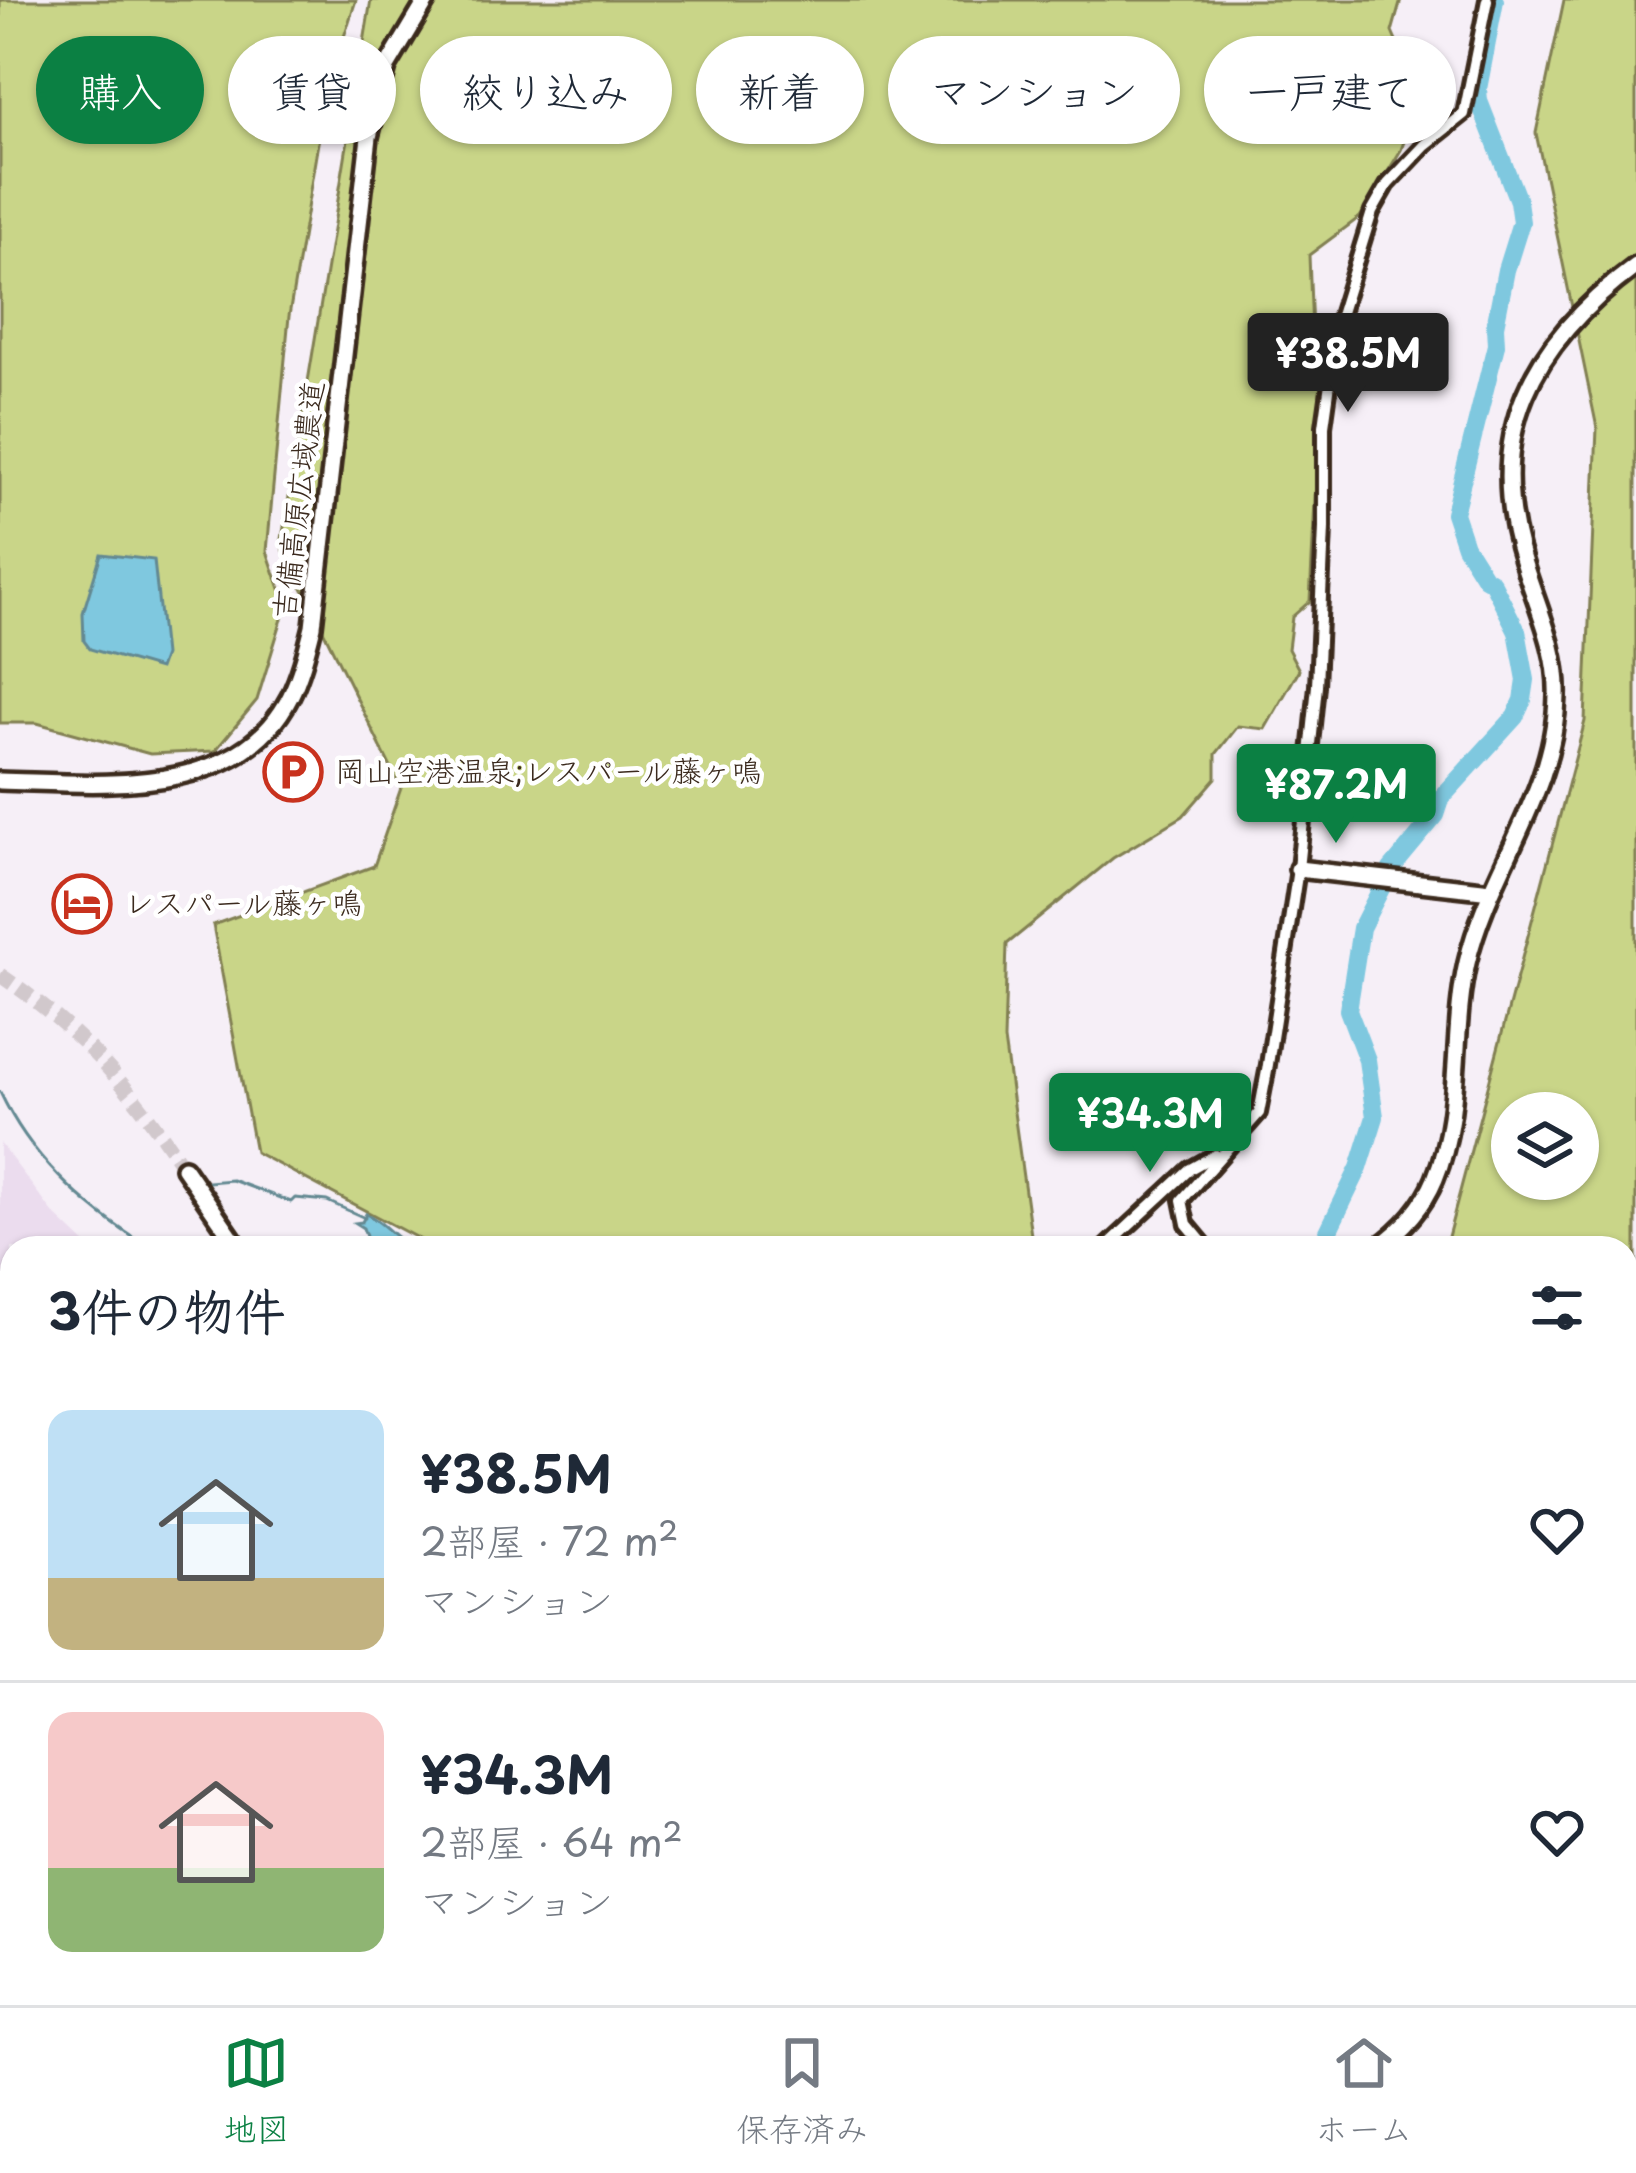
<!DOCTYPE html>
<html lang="ja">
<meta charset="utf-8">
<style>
:root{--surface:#fff;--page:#f2f2f3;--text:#1f2937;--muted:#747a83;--line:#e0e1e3;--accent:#0b8043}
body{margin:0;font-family:"Playpen Sans","Klee One",sans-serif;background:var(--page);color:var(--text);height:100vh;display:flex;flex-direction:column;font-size:45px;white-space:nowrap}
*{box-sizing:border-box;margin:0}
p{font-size:39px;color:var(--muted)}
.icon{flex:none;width:66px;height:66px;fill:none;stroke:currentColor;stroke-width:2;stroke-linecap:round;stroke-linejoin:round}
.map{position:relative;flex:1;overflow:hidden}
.panel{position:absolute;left:0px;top:1236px;width:1638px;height:771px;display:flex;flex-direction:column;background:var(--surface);border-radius:36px 36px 0 0;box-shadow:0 3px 9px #0004}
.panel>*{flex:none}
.hud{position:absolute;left:36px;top:36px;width:1566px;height:108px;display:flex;gap:24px}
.fabs{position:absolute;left:1491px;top:1092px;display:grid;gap:24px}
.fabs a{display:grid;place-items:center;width:108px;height:108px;border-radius:50%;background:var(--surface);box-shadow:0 3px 9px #0004;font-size:60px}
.price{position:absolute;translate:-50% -102px;padding:0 27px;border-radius:12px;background:var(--accent);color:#fff;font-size:39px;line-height:78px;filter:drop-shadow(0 3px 6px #0008)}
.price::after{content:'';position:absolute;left:50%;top:72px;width:36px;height:27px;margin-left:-18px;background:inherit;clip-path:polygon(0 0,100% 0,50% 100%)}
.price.selected{background:#222;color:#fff}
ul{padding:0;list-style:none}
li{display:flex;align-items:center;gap:36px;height:300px;padding:0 48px}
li+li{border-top:3px solid var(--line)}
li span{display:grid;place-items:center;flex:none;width:336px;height:240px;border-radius:24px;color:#555}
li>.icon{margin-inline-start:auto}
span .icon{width:144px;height:144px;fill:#fffc;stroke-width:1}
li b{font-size:51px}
h2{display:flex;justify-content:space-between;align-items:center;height:144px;padding:0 48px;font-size:51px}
.chip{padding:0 42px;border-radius:54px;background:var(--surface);box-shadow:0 3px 9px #0004;font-size:42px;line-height:108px}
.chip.selected{background:var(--accent);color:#fff}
.tab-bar{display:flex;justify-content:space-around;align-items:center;height:168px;border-top:3px solid var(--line);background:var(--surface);font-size:33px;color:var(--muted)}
.tab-bar a{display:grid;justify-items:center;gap:6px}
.tab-bar .selected{color:var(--accent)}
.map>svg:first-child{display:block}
</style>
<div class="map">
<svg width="1636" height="2005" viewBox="0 0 1636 2005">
<rect width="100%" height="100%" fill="#f6eff7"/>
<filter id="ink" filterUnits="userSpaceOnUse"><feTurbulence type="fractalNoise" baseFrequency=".00833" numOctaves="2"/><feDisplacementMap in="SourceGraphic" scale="24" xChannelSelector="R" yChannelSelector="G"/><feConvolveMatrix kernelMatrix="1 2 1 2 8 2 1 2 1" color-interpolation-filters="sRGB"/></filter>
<g filter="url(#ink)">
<polygon fill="#ebdcee" points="0,1143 53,1213 90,1248 12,1248 12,1995 340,1995 339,2005 0,2005"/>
<g fill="#c9d588" stroke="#828053" stroke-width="3" fill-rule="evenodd">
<polygon points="0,0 356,0 327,89 289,316 267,551 286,606 257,700 215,751 150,754 37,723 0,723"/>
<polygon points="371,0 1401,0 1392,32 1398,46 1393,98 1407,133 1401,150 1360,217 1309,255 1313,358 1321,377 1310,601 1292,617 1288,649 1299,670 1265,729 1238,726 1216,754 1216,778 1183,816 1113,858 1007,944 1004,1040 1031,1235 1014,1248 436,1248 255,1152 213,925 374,866 401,788 281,545"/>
<path d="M1564,0H1636V1712L1626,1697V1248H1445L1585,721L1597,428L1536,133ZM1512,1113H1578V1179H1512Z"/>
<polygon points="0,1609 12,1649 12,1894 0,1897"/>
<polygon points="12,1901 12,1995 117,1995 120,2005 0,2005 0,1905"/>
<polygon points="359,1995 964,1995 953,2005 358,2005"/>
<polygon points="982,1995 1520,1995 1516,2005 971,2005"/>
</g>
<g fill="#7fc8df" stroke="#648992" stroke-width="3">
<polygon points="101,554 154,560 164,655 159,669 90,649 84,641 83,613"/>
<path d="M366,1214C385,1222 399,1244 414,1248H370L363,1228L355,1223L362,1222Z"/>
</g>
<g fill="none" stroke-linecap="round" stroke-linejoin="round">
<g stroke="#648992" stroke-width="3">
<path d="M0,1092C31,1159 88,1210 150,1248"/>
<polyline points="208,1182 232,1180 291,1202 295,1198 327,1201 365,1218"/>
<polyline points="1210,1248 1243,1243 1259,1248"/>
<polyline points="1626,1773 1636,1783"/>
<polyline points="1626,1987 1636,1971"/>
<polyline points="1619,2005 1624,1995"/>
</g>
<g stroke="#7fc8df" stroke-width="18">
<polyline points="1259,1248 1260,1248"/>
<polyline points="1320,1248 1359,1168 1375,1117 1367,1060 1348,1010 1361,928 1391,869 1436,815 1442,797 1515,717 1523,700 1526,680 1517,631 1492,582 1485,578 1465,546 1454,513 1496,345 1495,326 1506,270 1521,222 1518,201 1479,101 1478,89 1495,0"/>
</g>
<path stroke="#d1c8cc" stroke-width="15" stroke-dasharray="15 8" stroke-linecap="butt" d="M0,975C78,1027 133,1090 184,1168"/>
<defs>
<g id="street">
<polyline points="1105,1248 1190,1169 1215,1155"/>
<polyline points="1207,1248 1187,1224 1182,1200 1259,1113 1267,1071 1298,869 1317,686 1324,528 1324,426 1339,319 1372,212 1388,184 1425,145 1464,114 1487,0"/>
<polyline points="349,2005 350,1995"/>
<polyline points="966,2005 976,1995"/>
</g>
<g id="secondary">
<path d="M0,781C96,783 238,801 290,697C301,675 307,650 313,626L369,137L387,67L427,0"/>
<polyline points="1298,869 1491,891"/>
<polyline points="184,1168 239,1248"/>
<path d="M1377,1248C1402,1230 1423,1208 1435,1179C1463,1111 1451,1033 1467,963C1488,870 1555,794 1557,696C1559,651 1537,607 1524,564C1482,434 1531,343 1636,266"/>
<polyline points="1595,2005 1596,1995"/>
</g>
</defs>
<use href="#street" stroke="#3b2a1e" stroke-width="20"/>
<use href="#secondary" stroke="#3b2a1e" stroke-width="24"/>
<use href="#street" stroke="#fff" stroke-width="10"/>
<use href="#secondary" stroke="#fff" stroke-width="15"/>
</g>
</g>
<defs>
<symbol id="parking-ring" viewBox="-11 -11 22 22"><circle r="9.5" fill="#fff" stroke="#c8321e" stroke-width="1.5"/><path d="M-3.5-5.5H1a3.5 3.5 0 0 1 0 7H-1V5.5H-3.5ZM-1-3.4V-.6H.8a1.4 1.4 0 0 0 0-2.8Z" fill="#c8321e"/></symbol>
<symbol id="hotel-ring" viewBox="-11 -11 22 22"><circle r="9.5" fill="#fff" stroke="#c8321e" stroke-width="1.5"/><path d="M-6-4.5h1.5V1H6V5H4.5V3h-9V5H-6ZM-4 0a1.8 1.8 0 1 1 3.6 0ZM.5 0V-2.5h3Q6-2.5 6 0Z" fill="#c8321e"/></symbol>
</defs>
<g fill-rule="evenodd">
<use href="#parking-ring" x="260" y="739" width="66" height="66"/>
<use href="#hotel-ring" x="49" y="871" width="66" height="66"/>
</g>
<g text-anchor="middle" stroke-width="9" stroke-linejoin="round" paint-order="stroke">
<g font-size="30" fill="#3b2a1e" stroke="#fff">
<text transform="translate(299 500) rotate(-83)" y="10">吉備高原広域農道</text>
</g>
<g font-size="30" fill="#3b2a1e" stroke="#fff" text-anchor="start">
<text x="335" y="782">岡山空港温泉;レスパール藤ヶ鳴</text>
<text x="124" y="914">レスパール藤ヶ鳴</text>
</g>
</g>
</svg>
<div class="fabs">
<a><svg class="icon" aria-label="layers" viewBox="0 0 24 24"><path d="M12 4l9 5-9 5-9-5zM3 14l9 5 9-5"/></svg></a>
</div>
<b class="price selected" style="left:1348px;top:415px">¥38.5M</b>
<b class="price" style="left:1336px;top:846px">¥87.2M</b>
<b class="price" style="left:1150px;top:1175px">¥34.3M</b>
<div class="hud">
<a class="chip selected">購入</a>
<a class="chip">賃貸</a>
<a class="chip">絞り込み</a>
<a class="chip">新着</a>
<a class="chip">マンション</a>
<a class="chip">一戸建て</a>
</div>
<section class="panel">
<h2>3件の物件<svg class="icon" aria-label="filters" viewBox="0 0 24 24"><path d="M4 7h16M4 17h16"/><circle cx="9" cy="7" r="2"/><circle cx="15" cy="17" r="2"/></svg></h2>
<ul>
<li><span style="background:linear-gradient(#bfe0f5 70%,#c2b280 0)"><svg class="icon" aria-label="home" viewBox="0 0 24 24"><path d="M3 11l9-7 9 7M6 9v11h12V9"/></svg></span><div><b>¥38.5M</b><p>2部屋 · 72 m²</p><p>マンション</p></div><svg class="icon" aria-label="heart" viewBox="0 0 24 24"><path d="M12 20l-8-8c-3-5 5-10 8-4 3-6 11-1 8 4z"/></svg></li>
<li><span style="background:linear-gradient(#f6c9c9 65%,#8fb573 0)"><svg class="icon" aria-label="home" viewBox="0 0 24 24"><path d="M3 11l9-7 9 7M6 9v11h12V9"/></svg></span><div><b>¥34.3M</b><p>2部屋 · 64 m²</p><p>マンション</p></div><svg class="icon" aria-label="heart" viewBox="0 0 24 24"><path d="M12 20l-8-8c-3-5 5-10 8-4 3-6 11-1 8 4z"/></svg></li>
</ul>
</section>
</div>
<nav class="tab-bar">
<a class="selected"><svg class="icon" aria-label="map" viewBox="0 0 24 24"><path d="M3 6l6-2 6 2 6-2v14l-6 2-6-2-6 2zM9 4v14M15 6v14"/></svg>地図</a>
<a><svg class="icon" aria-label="saved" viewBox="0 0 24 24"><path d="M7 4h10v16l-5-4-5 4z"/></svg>保存済み</a>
<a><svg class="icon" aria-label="home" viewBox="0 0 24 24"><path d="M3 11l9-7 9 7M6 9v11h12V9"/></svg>ホーム</a>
</nav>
